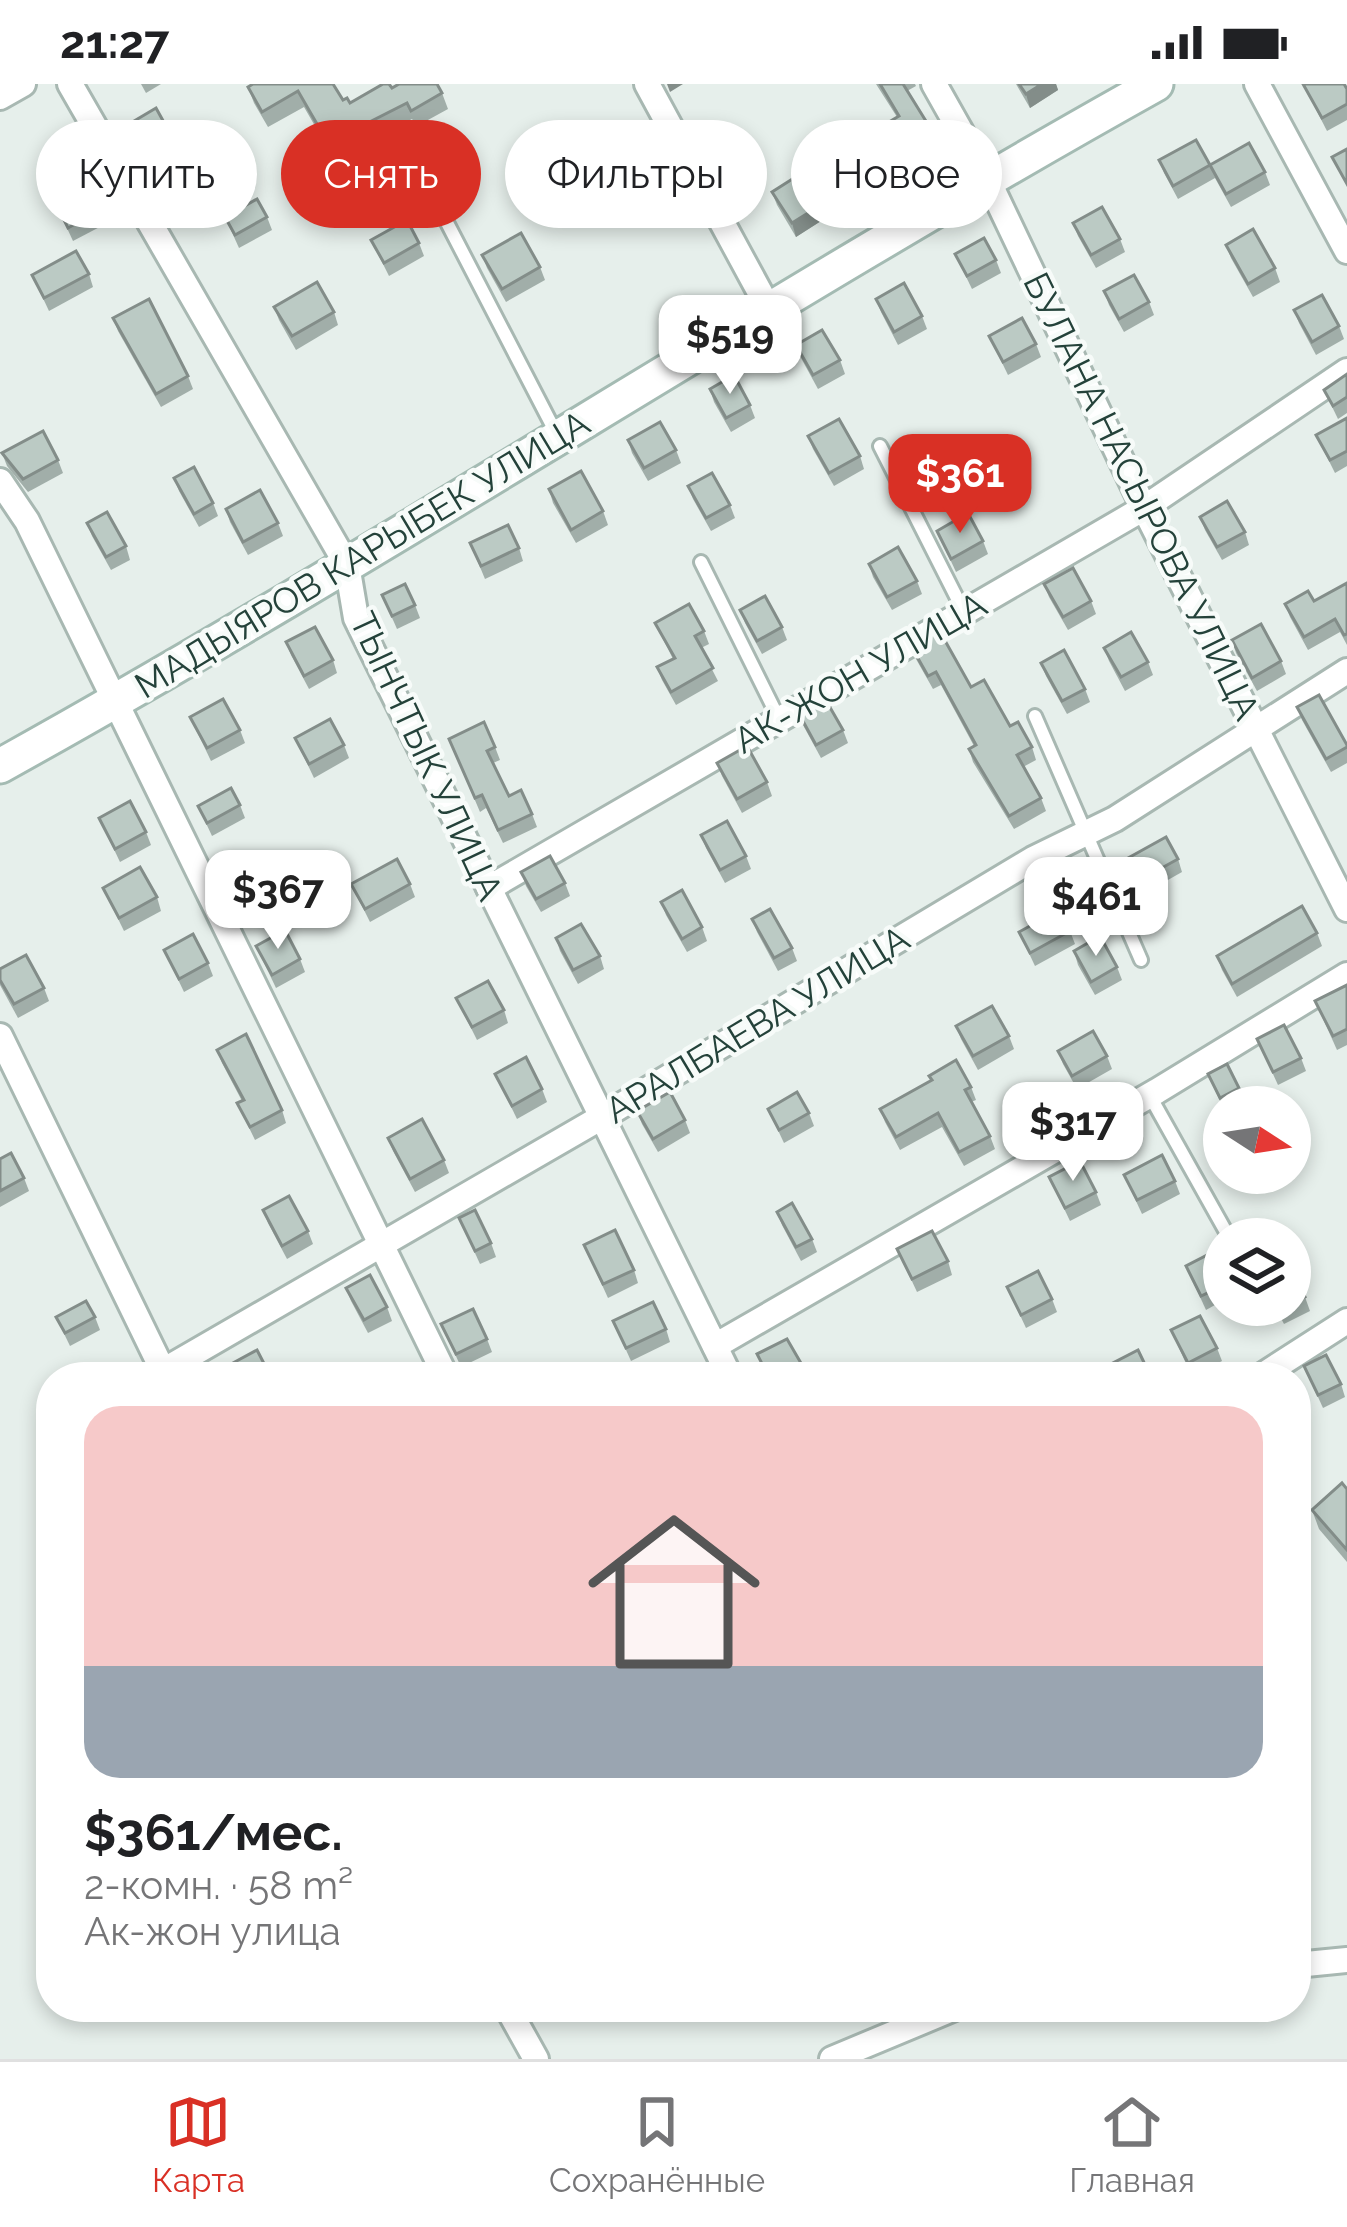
<!DOCTYPE html>
<html lang="ru">
<meta charset="utf-8">
<style>
:root{--surface:#fff;--page:#f2f2f2;--text:#202124;--muted:#757577;--line:#e0e0e0;--accent:#d93025}
body{margin:0;font-family:Raleway,sans-serif;background:var(--page);color:var(--text);height:100vh;display:flex;flex-direction:column;font-size:45px;white-space:nowrap}
*{box-sizing:border-box;margin:0}
p{font-size:39px;color:var(--muted)}
.icon{flex:none;width:66px;height:66px;fill:none;stroke:currentColor;stroke-width:2;stroke-linecap:round;stroke-linejoin:round}
.map{position:relative;flex:1;overflow:hidden}
.sheet{position:absolute;left:36px;top:1278px;width:1275px;height:660px;display:flex;flex-direction:column;background:var(--surface);border-radius:48px;box-shadow:0 6px 18px #0003}
.sheet>*{flex:none}
.hud{position:absolute;left:36px;top:36px;width:1275px;height:108px;display:flex;gap:24px}
.needle{width:78px;rotate:102deg}
.buttons{position:absolute;left:1203px;top:1002px;display:grid;gap:24px}
.buttons a{display:grid;place-items:center;width:108px;height:108px;border-radius:50%;background:var(--surface);box-shadow:0 6px 18px #0003;font-size:60px}
.price{position:absolute;translate:-50% -102px;padding:0 27px;border-radius:24px;background:#fff;color:#222;font-size:39px;line-height:78px;filter:drop-shadow(0 3px 6px #0008)}
.price::after{content:'';position:absolute;left:50%;top:72px;width:36px;height:27px;margin-left:-18px;background:inherit;clip-path:polygon(0 0,100% 0,50% 100%)}
.price.current{background:var(--accent);color:#fff}
ul{padding:0;list-style:none}
li{display:grid;align-content:center;gap:24px;height:636px;padding:0 48px}
li+li{border-top:3px solid var(--line)}
li span{display:grid;place-items:center;height:372px;border-radius:36px;color:#555}
li>.icon{margin-inline-start:auto}
span .icon{width:216px;height:216px;fill:#fffc;stroke-width:1}
li b{font-size:51px}
.tag{padding:0 42px;border-radius:54px;background:var(--surface);box-shadow:0 6px 18px #0003;font-size:42px;line-height:108px}
.tag.current{background:var(--accent);color:#fff}
.status{display:flex;justify-content:space-between;align-items:center;height:84px;padding:0 60px;background:var(--surface);direction:ltr}
.status svg{height:33px;fill:currentColor}
.menu{display:flex;justify-content:space-around;align-items:center;height:168px;border-top:3px solid var(--line);background:var(--surface);font-size:33px;color:var(--muted)}
.menu a{display:grid;justify-items:center;gap:6px}
.menu .current{color:var(--accent)}
.map>svg:first-child{display:block}
</style>
<div class="status"><b>21:27</b><svg viewBox="0 0 49 12"><path d="M0 12V9h3v3zM5 12V6h3v6zM10 12V3h3v9zM15 12V0h3v12zM26 1h20v11H26zM47 4h2v5h-2z"/></svg></div>
<div class="map">
<svg width="1347" height="1975" viewBox="0 0 1347 1975">
<rect width="100%" height="100%" fill="#e6efeb"/>
<g fill="none" stroke-linecap="round" stroke-linejoin="round">
<defs>
<g id="lane">
<polyline points="413,73 556,349"/>
<polyline points="880,362 964,528"/>
<polyline points="701,478 779,635"/>
<polyline points="1035,632 1141,876"/>
<polyline points="1150,1012 1230,1155"/>
</g>
<g id="street">
<polyline points="70,0 347,481 356,534 730,1293"/>
<polyline points="647,0 769,225"/>
<polyline points="934,0 987,94 1144,424 1347,825"/>
<polyline points="1257,0 1347,167"/>
<polyline points="0,13 23,0"/>
<polyline points="0,397 27,437 446,1293"/>
<polyline points="489,804 1144,424 1347,287"/>
<polyline points="0,952 166,1293"/>
<polyline points="715,1262 1157,1007 1347,891"/>
<polyline points="163,1287 602,1033 1033,775 1115,735 1347,587"/>
<polyline points="1260,1293 1347,1237"/>
<polyline points="1296,1881 1347,1876"/>
<polyline points="507,1923 536,1975"/>
<polyline points="832,1975 957,1923"/>
</g>
<path id="secondary" d="M0,682C391,465 765,218 1156,0"/>
</defs>
<use href="#lane" stroke="#a8b8b2" stroke-width="18"/>
<use href="#street" stroke="#a8b8b2" stroke-width="30"/>
<use href="#secondary" stroke="#a4bbb3" stroke-width="39"/>
<use href="#lane" stroke="#fff" stroke-width="12"/>
<use href="#street" stroke="#fff" stroke-width="24"/>
<use href="#secondary" stroke="#fff" stroke-width="33"/>
</g>
<g fill="#a1aea9">
<polygon points="141,0 161,0 146,9"/>
<polygon points="253,0 343,16 350,19 392,4 442,9 448,25 417,42 412,35 334,75 304,23 268,43 254,19 248,3"/>
<polygon points="876,0 915,0 916,2 907,7 934,55 902,75 889,54 884,41 897,33"/>
<polygon points="1016,0 1056,0 1058,6 1030,24"/>
<polygon points="1303,0 1347,5 1347,36 1327,47"/>
<polygon points="124,43 172,53 177,66 145,84 129,56"/>
<polygon points="625,55 670,85 689,108 694,122 667,137 644,97 639,98"/>
<polygon points="832,69 881,104 859,117 837,82"/>
<polygon points="1159,76 1265,88 1270,101 1231,123 1215,94 1178,115 1164,89"/>
<polygon points="772,108 821,137 796,153 777,121"/>
<polygon points="54,116 108,122 113,136 73,157"/>
<polygon points="225,133 267,133 272,146 239,164"/>
<polygon points="1073,139 1120,155 1125,168 1096,184 1078,152"/>
<polygon points="371,156 419,159 424,172 389,192"/>
<polygon points="1226,161 1275,184 1280,198 1253,213 1231,174"/>
<polygon points="955,170 996,176 1001,189 972,205"/>
<polygon points="482,171 540,183 545,196 506,218 487,184"/>
<polygon points="89,190 93,203 49,227 32,191"/>
<polygon points="1104,207 1149,218 1154,231 1124,248 1109,221"/>
<polygon points="876,215 922,232 927,245 898,261 881,228"/>
<polygon points="274,223 334,228 338,241 296,266 279,236"/>
<polygon points="1294,226 1339,242 1344,255 1316,271 1299,239"/>
<polygon points="113,234 188,292 193,305 161,323 118,247"/>
<polygon points="989,252 1036,260 1041,273 1008,291"/>
<polygon points="796,261 840,276 845,290 818,305 801,274"/>
<polygon points="1347,290 1347,329 1338,335 1324,306"/>
<polygon points="710,305 750,321 755,334 731,348 714,318"/>
<polygon points="1347,334 1347,382 1335,389 1316,351"/>
<polygon points="808,352 860,372 864,385 834,402 813,365"/>
<polygon points="628,356 676,366 681,379 648,397 632,369"/>
<polygon points="2,369 58,376 63,389 28,408 7,382"/>
<polygon points="174,394 213,419 218,432 199,443 179,407"/>
<polygon points="688,402 730,421 735,434 711,447 693,415"/>
<polygon points="549,405 603,427 608,441 576,459 553,419"/>
<polygon points="226,425 278,439 283,452 248,471 230,438"/>
<polygon points="1200,433 1245,448 1249,461 1222,476 1205,446"/>
<polygon points="87,439 126,462 130,476 111,486 92,452"/>
<polygon points="937,447 983,457 988,470 956,488"/>
<polygon points="470,459 519,464 523,477 485,495"/>
<polygon points="869,480 917,497 922,510 892,526 873,493"/>
<polygon points="1347,499 1347,561 1340,548 1308,566 1290,533 1285,520 1314,517"/>
<polygon points="1044,500 1091,517 1096,530 1068,546 1049,513"/>
<polygon points="382,511 415,521 420,534 397,545"/>
<polygon points="740,526 782,543 787,556 762,570 745,539"/>
<polygon points="655,539 704,547 709,560 701,564 718,597 676,621 662,596 657,583 673,575"/>
<polygon points="1232,556 1281,577 1286,590 1257,607 1236,569"/>
<polygon points="286,558 333,576 337,589 309,605 291,571"/>
<polygon points="911,562 971,603 1032,663 1036,676 1023,683 1041,714 1046,727 1014,745 973,678 969,665 974,662 941,601 933,605 916,575"/>
<polygon points="1104,564 1148,578 1153,591 1125,607 1109,577"/>
<polygon points="1041,579 1085,605 1090,618 1067,630 1046,592"/>
<polygon points="1297,623 1347,661 1347,679 1331,688 1302,636"/>
<polygon points="798,628 843,646 848,659 821,674 803,641"/>
<polygon points="190,633 240,646 245,659 211,677"/>
<polygon points="295,654 344,661 349,674 314,694"/>
<polygon points="449,655 495,663 500,676 493,679 509,712 532,730 537,743 503,759 486,724 480,728"/>
<polygon points="717,679 767,698 772,712 742,729 722,692"/>
<polygon points="240,721 245,734 212,752 198,722"/>
<polygon points="99,734 146,748 151,761 120,778"/>
<polygon points="701,751 746,772 751,785 725,799 706,764"/>
<polygon points="1128,774 1178,775 1182,788 1145,809"/>
<polygon points="521,788 565,799 570,812 541,828 526,802"/>
<polygon points="351,800 410,800 415,813 370,838"/>
<polygon points="103,804 157,813 161,827 124,847"/>
<polygon points="661,818 702,843 707,857 687,868 666,831"/>
<polygon points="752,835 792,864 797,877 778,887 757,848"/>
<polygon points="1070,847 1075,860 1035,882 1019,848"/>
<polygon points="1317,849 1322,862 1237,913 1222,886 1217,872"/>
<polygon points="556,854 600,872 604,885 578,900 560,867"/>
<polygon points="256,862 300,875 305,888 276,904"/>
<polygon points="164,866 208,879 213,892 184,908"/>
<polygon points="1074,867 1117,883 1122,896 1095,911 1078,881"/>
<polygon points="0,885 44,904 49,917 18,934 0,901"/>
<polygon points="1347,901 1347,961 1337,966 1315,917"/>
<polygon points="456,914 504,926 508,939 477,956"/>
<polygon points="956,942 1009,952 1014,965 978,986 961,955"/>
<polygon points="1257,955 1301,974 1306,987 1278,1001"/>
<polygon points="217,966 282,1026 286,1039 255,1056 237,1019 242,1017 222,979"/>
<polygon points="1058,967 1107,972 1112,985 1077,1005 1063,980"/>
<polygon points="495,990 542,1005 547,1018 517,1035"/>
<polygon points="1208,990 1239,1004 1244,1017 1232,1023 1224,1023 1224,1026"/>
<polygon points="971,1003 976,1016 971,1018 990,1052 995,1065 964,1082 942,1043 900,1066 885,1038 880,1025"/>
<polygon points="768,1025 809,1029 814,1042 784,1059"/>
<polygon points="637,1027 685,1036 690,1049 658,1068 642,1040"/>
<polygon points="388,1054 444,1076 449,1089 415,1108 393,1067"/>
<polygon points="0,1075 24,1094 29,1107 0,1123"/>
<polygon points="1124,1091 1175,1097 1180,1110 1142,1130"/>
<polygon points="1049,1093 1096,1108 1101,1121 1070,1137"/>
<polygon points="263,1126 308,1147 313,1160 287,1175 268,1139"/>
<polygon points="777,1128 812,1155 817,1168 801,1177 782,1141"/>
<polygon points="459,1134 491,1159 496,1173 480,1180"/>
<polygon points="584,1161 634,1186 638,1199 608,1214"/>
<polygon points="897,1165 948,1177 952,1191 917,1208"/>
<polygon points="1186,1182 1224,1185 1224,1216 1206,1226"/>
<polygon points="1007,1203 1052,1215 1057,1228 1026,1244"/>
<polygon points="346,1204 387,1223 392,1237 368,1249 351,1217"/>
<polygon points="1305,1213 1310,1227 1284,1240 1274,1221 1290,1221"/>
<polygon points="56,1233 95,1233 100,1246 70,1262"/>
<polygon points="613,1237 666,1245 670,1258 631,1277"/>
<polygon points="441,1240 487,1255 492,1268 461,1283"/>
<polygon points="1171,1246 1217,1264 1222,1277 1192,1293"/>
<polygon points="1304,1282 1341,1300 1345,1313 1323,1324"/>
<polygon points="1347,1405 1347,1478 1319,1445 1312,1426"/>
</g>
<g fill="#838d89">
<polygon points="667,0 683,0 670,8"/>
<polygon points="1042,0 1056,0 1058,6 1030,24 1026,10"/>
<polygon points="929,42 934,55 902,75 897,62"/>
<polygon points="876,90 881,104 859,117 854,104"/>
<polygon points="816,124 821,137 796,153 792,139"/>
</g>
<g fill="#bbcac4" stroke="#838d89" stroke-width="3">
<polygon points="253,0 333,0 343,16 347,14 350,19 383,0 389,0 392,4 399,0 437,0 442,9 411,27 407,19 328,59 298,7 262,28 248,3"/>
<polygon points="880,0 903,0 929,42 897,62 884,41 899,32"/>
<polygon points="1019,0 1042,0 1026,10"/>
<polygon points="1303,0 1344,0 1347,5 1347,20 1322,34"/>
<polygon points="156,24 172,53 140,71 124,43"/>
<polygon points="656,46 670,85 675,82 689,108 662,124 640,84 634,85 625,55"/>
<polygon points="854,55 876,90 854,104 832,69"/>
<polygon points="1196,56 1210,81 1173,102 1159,76"/>
<polygon points="1249,59 1265,88 1226,110 1210,81"/>
<polygon points="1347,65 1347,100 1332,73"/>
<polygon points="797,92 816,124 792,139 772,108"/>
<polygon points="93,95 108,122 68,144 54,116"/>
<polygon points="257,115 267,133 235,151 225,133"/>
<polygon points="1102,123 1120,155 1091,171 1073,139"/>
<polygon points="407,136 419,159 384,179 371,156"/>
<polygon points="1253,145 1275,184 1248,200 1226,161"/>
<polygon points="521,149 540,183 502,205 482,171"/>
<polygon points="984,154 996,176 967,192 955,170"/>
<polygon points="76,167 89,190 44,214 32,191"/>
<polygon points="1134,191 1149,218 1119,235 1104,207"/>
<polygon points="317,198 334,228 292,252 274,223"/>
<polygon points="904,199 922,232 894,248 876,215"/>
<polygon points="1322,211 1339,242 1312,258 1294,226"/>
<polygon points="149,215 188,292 156,310 113,234"/>
<polygon points="1022,234 1036,260 1003,278 989,252"/>
<polygon points="822,246 840,276 813,291 796,261"/>
<polygon points="1347,290 1347,313 1333,322 1324,306"/>
<polygon points="734,291 750,321 726,334 710,305"/>
<polygon points="1347,334 1347,367 1330,376 1316,351"/>
<polygon points="839,335 860,372 829,389 808,352"/>
<polygon points="660,338 676,366 644,384 628,356"/>
<polygon points="43,347 58,376 23,395 2,369"/>
<polygon points="194,383 213,419 194,430 174,394"/>
<polygon points="581,387 603,427 571,446 549,405"/>
<polygon points="712,389 730,421 706,434 688,402"/>
<polygon points="260,406 278,439 243,458 226,425"/>
<polygon points="1227,417 1245,448 1217,463 1200,433"/>
<polygon points="107,428 126,462 106,473 87,439"/>
<polygon points="968,429 983,457 951,475 937,447"/>
<polygon points="508,441 519,464 481,482 470,459"/>
<polygon points="898,463 917,497 887,513 869,480"/>
<polygon points="1073,484 1091,517 1063,533 1044,500"/>
<polygon points="1347,499 1347,550 1344,551 1335,535 1304,553 1285,520 1308,507 1314,517"/>
<polygon points="405,500 415,521 392,532 382,511"/>
<polygon points="765,512 782,543 757,557 740,526"/>
<polygon points="689,520 704,547 695,552 713,584 671,608 657,583 675,574 655,539"/>
<polygon points="1261,540 1281,577 1252,594 1232,556"/>
<polygon points="315,543 333,576 304,592 286,558"/>
<polygon points="939,546 971,603 984,596 1010,642 1018,638 1032,663 1017,671 1041,714 1009,732 969,665 976,661 936,588 928,592 911,562"/>
<polygon points="1131,548 1148,578 1121,593 1104,564"/>
<polygon points="1064,566 1085,605 1062,617 1041,579"/>
<polygon points="1319,611 1347,661 1347,663 1326,675 1297,623"/>
<polygon points="824,613 843,646 816,661 798,628"/>
<polygon points="223,615 240,646 207,664 190,633"/>
<polygon points="330,635 344,661 309,680 295,654"/>
<polygon points="484,638 495,663 487,667 509,712 521,706 532,730 498,746 482,711 475,714 449,655"/>
<polygon points="747,662 767,698 737,715 717,679"/>
<polygon points="231,704 240,721 207,739 198,722"/>
<polygon points="130,717 146,748 115,765 99,734"/>
<polygon points="727,737 746,772 720,786 701,751"/>
<polygon points="1166,753 1178,775 1140,796 1128,774"/>
<polygon points="550,772 565,799 536,815 521,788"/>
<polygon points="397,775 410,800 365,825 351,800"/>
<polygon points="140,783 157,813 119,834 103,804"/>
<polygon points="682,806 702,843 682,855 661,818"/>
<polygon points="1302,822 1317,849 1232,900 1217,872"/>
<polygon points="770,825 792,864 774,874 752,835"/>
<polygon points="1059,826 1070,847 1030,869 1019,848"/>
<polygon points="581,840 600,872 573,886 556,854"/>
<polygon points="285,846 300,875 272,891 256,862"/>
<polygon points="193,850 208,879 179,895 164,866"/>
<polygon points="1100,852 1117,883 1091,898 1074,867"/>
<polygon points="26,871 44,904 14,920 0,896 0,885"/>
<polygon points="488,897 504,926 472,943 456,914"/>
<polygon points="1347,901 1347,945 1333,952 1315,917"/>
<polygon points="992,922 1009,952 973,972 956,942"/>
<polygon points="1284,941 1301,974 1273,988 1257,955"/>
<polygon points="1093,947 1107,972 1072,992 1058,967"/>
<polygon points="246,950 282,1026 250,1043 237,1019 244,1016 217,966"/>
<polygon points="526,973 542,1005 512,1022 495,990"/>
<polygon points="956,976 971,1003 965,1006 990,1052 959,1068 938,1029 896,1053 880,1025 932,996 929,992"/>
<polygon points="1227,980 1239,1004 1220,1014 1208,990"/>
<polygon points="670,1008 685,1036 653,1055 637,1027"/>
<polygon points="797,1008 809,1029 779,1046 768,1025"/>
<polygon points="422,1035 444,1076 410,1095 388,1054"/>
<polygon points="11,1069 24,1094 0,1107 0,1075"/>
<polygon points="1162,1071 1175,1097 1137,1116 1124,1091"/>
<polygon points="1080,1077 1096,1108 1065,1124 1049,1093"/>
<polygon points="289,1112 308,1147 282,1162 263,1126"/>
<polygon points="792,1119 812,1155 796,1163 777,1128"/>
<polygon points="475,1126 491,1159 475,1167 459,1134"/>
<polygon points="615,1146 634,1186 603,1200 584,1161"/>
<polygon points="932,1147 948,1177 912,1195 897,1165"/>
<polygon points="1215,1167 1224,1185 1224,1201 1201,1212 1186,1182"/>
<polygon points="1290,1184 1305,1213 1279,1227 1276,1221 1290,1221"/>
<polygon points="1038,1187 1052,1215 1021,1231 1007,1203"/>
<polygon points="370,1191 387,1223 364,1236 346,1204"/>
<polygon points="86,1217 95,1233 65,1249 56,1233"/>
<polygon points="653,1218 666,1245 626,1264 613,1237"/>
<polygon points="473,1225 487,1255 456,1270 441,1240"/>
<polygon points="1200,1232 1217,1264 1188,1279 1171,1246"/>
<polygon points="787,1255 809,1293 769,1293 757,1270"/>
<polygon points="257,1266 271,1293 238,1293 231,1280"/>
<polygon points="1138,1266 1151,1293 1120,1293 1113,1279"/>
<polygon points="1326,1271 1341,1300 1318,1311 1304,1282"/>
<polygon points="502,1283 507,1293 481,1293"/>
<polygon points="1342,1399 1347,1405 1347,1466 1312,1426"/>
</g>
<g text-anchor="middle" stroke-width="9" stroke-linejoin="round" paint-order="stroke">
<g font-size="36" fill="#24423a" stroke="#f7fbf9">
<text transform="translate(1142 412) rotate(64)" y="13">БУЛАНА НАСЫРОВА УЛИЦА</text>
<text transform="translate(362 470) rotate(-31)" y="13">МАДЫЯРОВ КАРЫБЕК УЛИЦА</text>
<text transform="translate(860 588) rotate(-30)" y="13">АК-ЖОН УЛИЦА</text>
<text transform="translate(427 672) rotate(65)" y="13">ТЫНЧТЫК УЛИЦА</text>
<text transform="translate(757 940) rotate(-31)" y="13">АРАЛБАЕВА УЛИЦА</text>
</g>
</g>
</svg>
<div class="buttons">
<a><svg class="needle" viewBox="-14 -14 28 28"><path d="M0-13l5 13h-10z" fill="#e53935"/><path d="M0 13l5-13h-10z" fill="#757577"/></svg></a>
<a><svg class="icon" aria-label="layers" viewBox="0 0 24 24"><path d="M12 4l9 5-9 5-9-5zM3 14l9 5 9-5"/></svg></a>
</div>
<b class="price" style="left:730px;top:313px">$519</b>
<b class="price current" style="left:960px;top:452px">$361</b>
<b class="price" style="left:278px;top:868px">$367</b>
<b class="price" style="left:1096px;top:875px">$461</b>
<b class="price" style="left:1073px;top:1100px">$317</b>
<div class="hud">
<a class="tag">Купить</a>
<a class="tag current">Снять</a>
<a class="tag">Фильтры</a>
<a class="tag">Новое</a>
</div>
<section class="sheet">
<ul>
<li><span style="background:linear-gradient(#f6c9c9 70%,#9aa5b1 0)"><svg class="icon" aria-label="home" viewBox="0 0 24 24"><path d="M3 11l9-7 9 7M6 9v11h12V9"/></svg></span><div><b>$361/мес.</b><p>2-комн. · 58 m²</p><p>Ак-жон улица</p></div></li>
</ul>
</section>
</div>
<nav class="menu">
<a class="current"><svg class="icon" aria-label="map" viewBox="0 0 24 24"><path d="M3 6l6-2 6 2 6-2v14l-6 2-6-2-6 2zM9 4v14M15 6v14"/></svg>Карта</a>
<a><svg class="icon" aria-label="saved" viewBox="0 0 24 24"><path d="M7 4h10v16l-5-4-5 4z"/></svg>Сохранённые</a>
<a><svg class="icon" aria-label="home" viewBox="0 0 24 24"><path d="M3 11l9-7 9 7M6 9v11h12V9"/></svg>Главная</a>
</nav>
